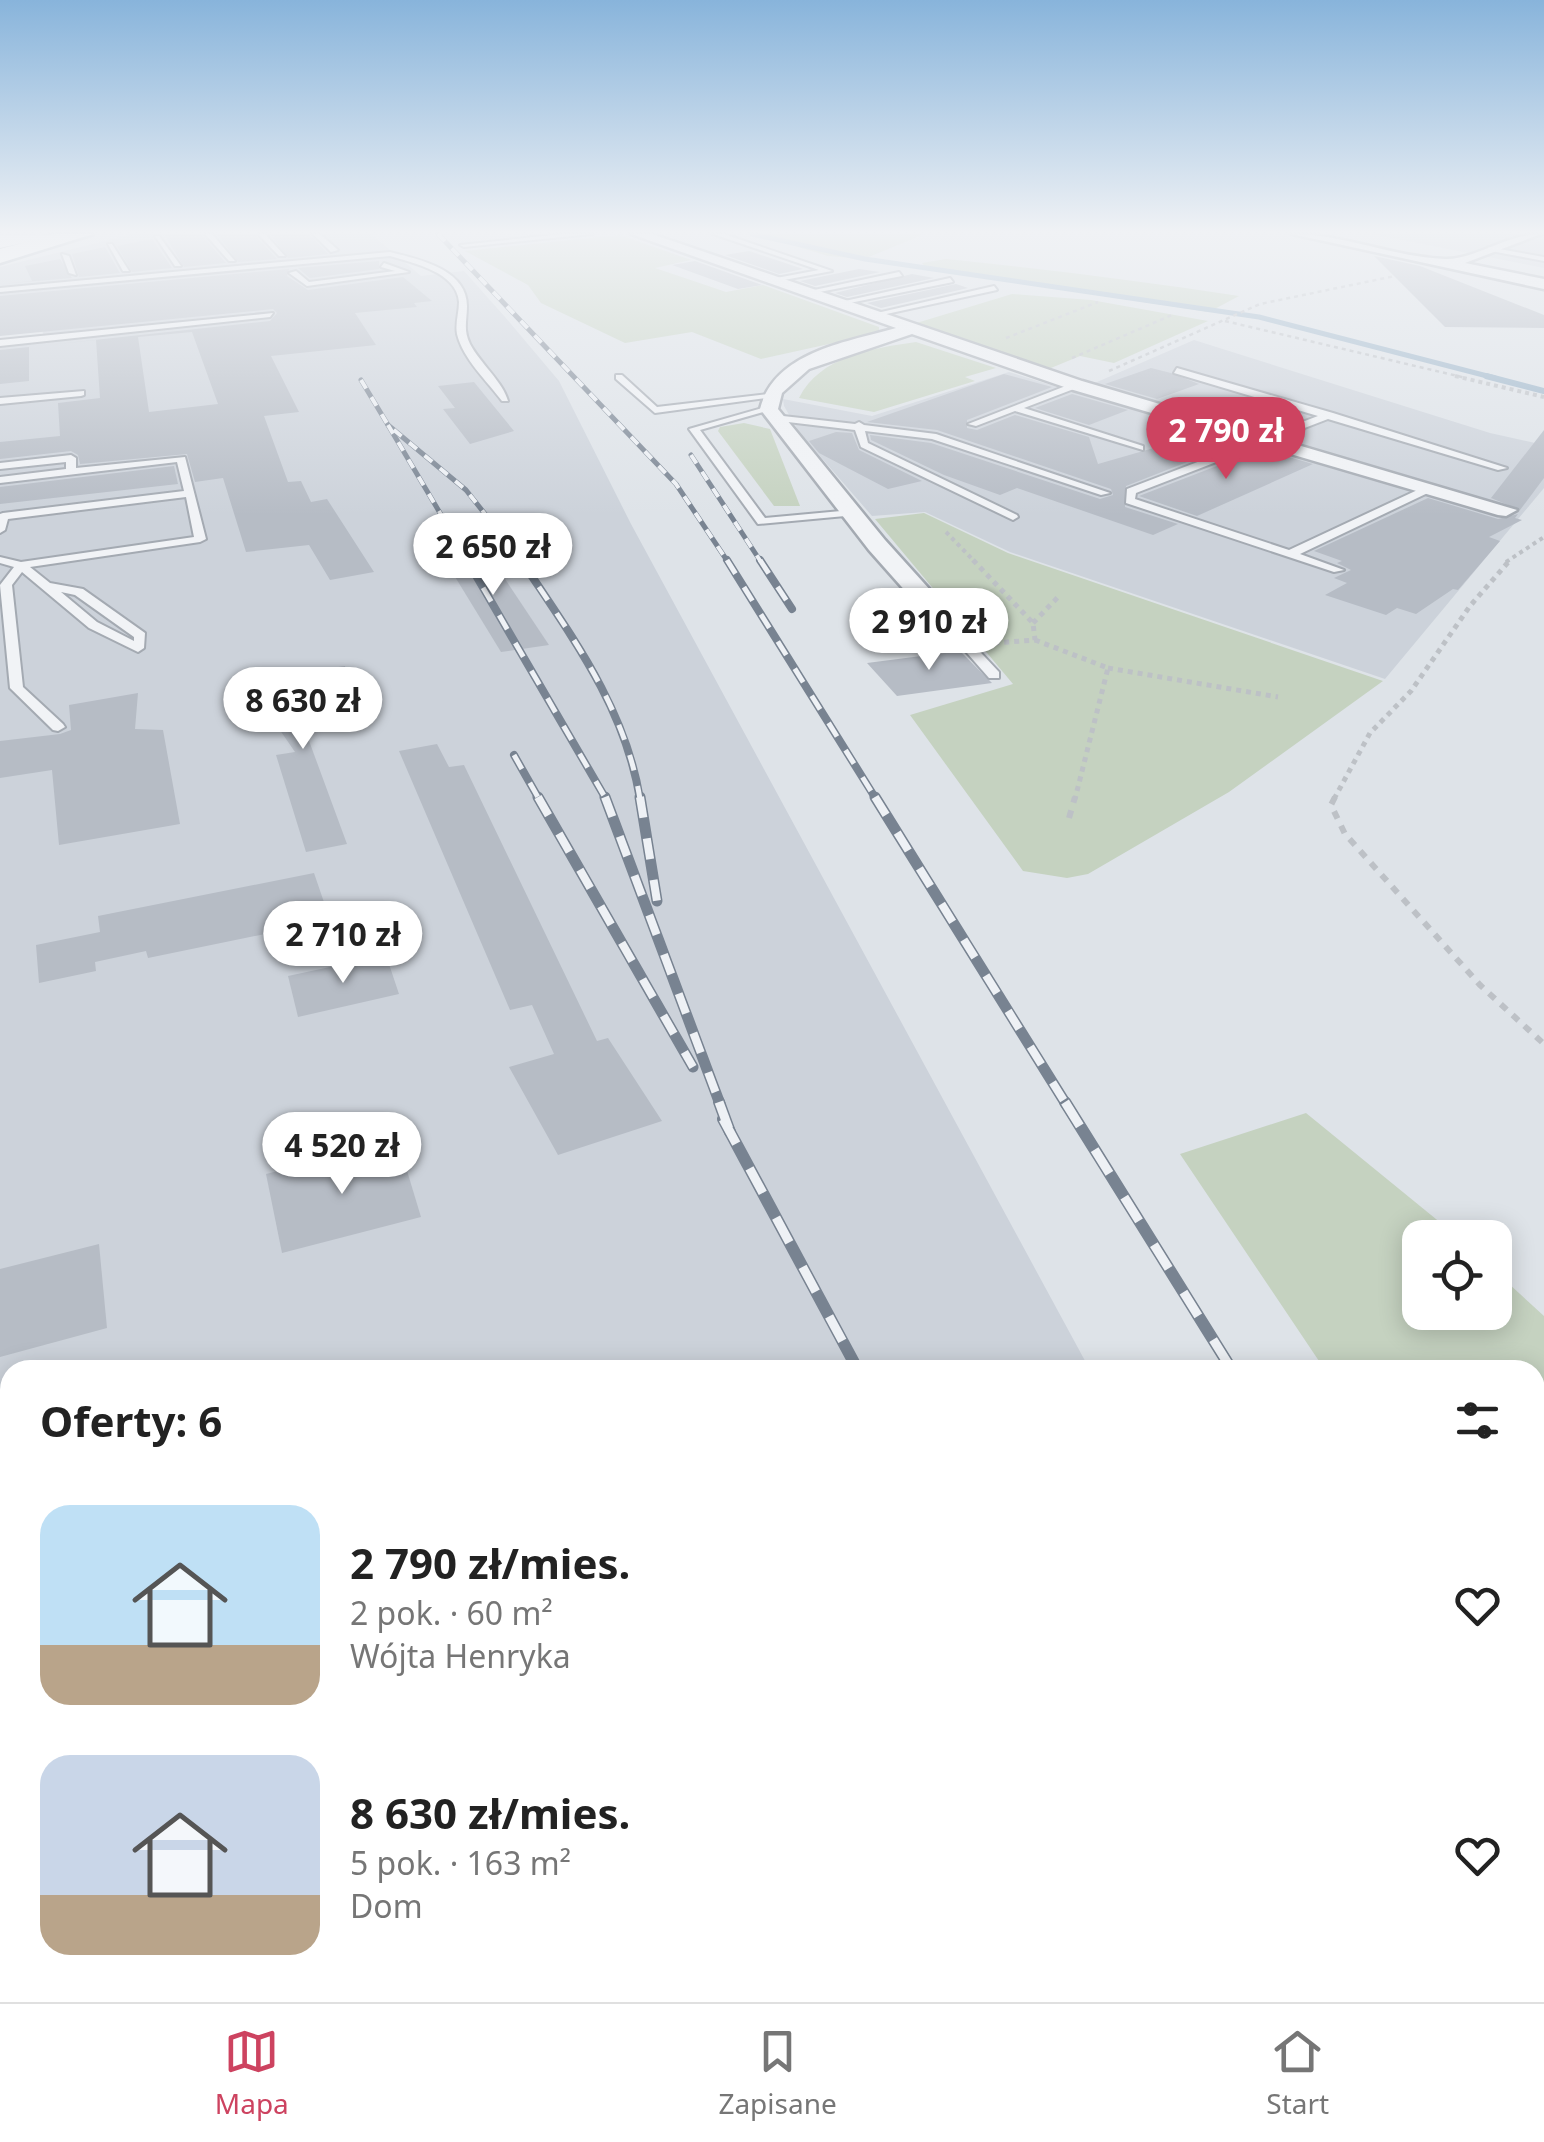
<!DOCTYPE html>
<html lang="pl">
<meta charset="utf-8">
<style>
:root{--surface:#fff;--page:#f6f6f6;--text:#222;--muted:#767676;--line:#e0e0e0;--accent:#cd4360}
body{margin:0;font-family:"Noto Sans",sans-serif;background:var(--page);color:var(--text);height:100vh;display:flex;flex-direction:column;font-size:38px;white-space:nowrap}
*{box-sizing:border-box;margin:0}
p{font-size:32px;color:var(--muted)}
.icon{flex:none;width:55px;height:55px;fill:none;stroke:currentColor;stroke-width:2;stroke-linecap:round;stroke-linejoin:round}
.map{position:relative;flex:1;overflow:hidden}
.drawer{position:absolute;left:0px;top:1360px;width:1545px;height:642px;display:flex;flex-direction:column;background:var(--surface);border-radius:30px 30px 0 0;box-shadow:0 5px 25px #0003}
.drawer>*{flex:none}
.tools{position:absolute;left:1402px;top:1220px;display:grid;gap:20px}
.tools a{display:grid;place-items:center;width:110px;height:110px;border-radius:20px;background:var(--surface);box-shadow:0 5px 25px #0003;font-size:50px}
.price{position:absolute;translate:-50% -85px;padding:0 22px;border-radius:35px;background:#fff;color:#222;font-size:32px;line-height:65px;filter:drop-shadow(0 2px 5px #0008)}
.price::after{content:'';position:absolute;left:50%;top:60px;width:30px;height:22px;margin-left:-15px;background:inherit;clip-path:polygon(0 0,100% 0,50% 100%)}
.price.on{background:var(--accent);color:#fff}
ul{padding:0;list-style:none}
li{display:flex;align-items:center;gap:30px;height:250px;padding:0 40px}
li span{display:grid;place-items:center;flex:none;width:280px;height:200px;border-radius:30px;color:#555}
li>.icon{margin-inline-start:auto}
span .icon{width:120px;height:120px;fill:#fffc;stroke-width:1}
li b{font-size:42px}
h2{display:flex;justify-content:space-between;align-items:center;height:120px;padding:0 40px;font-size:42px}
.tab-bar{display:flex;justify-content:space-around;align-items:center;height:140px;border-top:2px solid var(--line);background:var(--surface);font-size:28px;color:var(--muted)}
.tab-bar a{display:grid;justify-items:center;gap:5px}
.tab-bar .on{color:var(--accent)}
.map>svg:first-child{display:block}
</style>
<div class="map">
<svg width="1544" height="2002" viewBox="0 0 1544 2002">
<rect width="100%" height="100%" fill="#dee3e8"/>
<g fill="#ccd2da">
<polygon points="133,234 371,234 421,276 464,271 505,317 559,381 631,524 1090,1370 10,1370 10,1992 1427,1992 1433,2002 0,2002 0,340 43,334 39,302 0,304 0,267"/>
<polygon points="1372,234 1544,234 1544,268 1519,263"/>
<polygon points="1194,340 1490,433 1544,445 1544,488 1385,679 1010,552 925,512 872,516 799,432 784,406 783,399 872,416 1009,372 1074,392"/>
</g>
<g fill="#c5d2c0">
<polygon points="755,234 922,234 922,235 864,259 828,256"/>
<polygon points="620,235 691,260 655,268 726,292 763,285 879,327 879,333 761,359 692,332 625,343 541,303 528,285 465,251"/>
<path d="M946,259C1045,269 1142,281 1239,296L1209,312L926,269L922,263Z"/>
<polygon points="1012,294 1091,300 1208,321 1114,363 1080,356 1051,368 910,325"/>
<path d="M916,342L996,368L965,377L975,381L874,412L799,398C820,356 873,348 916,342Z"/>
<polygon points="744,423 770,429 800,506 774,506 718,431 720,427"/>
<polygon points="924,513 1008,553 1383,681 1229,792 1088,874 1067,878 1023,871 910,715 1013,684 875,519"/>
<polygon points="1306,1113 1458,1237 1420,1238 1420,1312 1495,1312 1495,1271 1544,1316 1544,1698 1535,1684 1535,1370 1325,1370 1180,1154"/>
</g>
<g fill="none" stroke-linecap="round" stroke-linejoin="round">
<polyline stroke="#99b3c8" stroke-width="5" points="752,234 865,259 1259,317 1495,378"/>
<polyline stroke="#99b3c8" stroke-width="6" points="1486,376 1544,391"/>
</g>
<g fill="#b6bcc5" fill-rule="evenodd">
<polygon points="164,234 201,234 226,263 184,267"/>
<polygon points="217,234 254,234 277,259 238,262"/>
<polygon points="270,234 309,234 328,254 288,258"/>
<polygon points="152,239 172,268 132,272 117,246"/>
<polygon points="105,247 120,273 79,277 72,254"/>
<polygon points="749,251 803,269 779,274 725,255"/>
<polygon points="1374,256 1420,266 1544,315 1544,328 1445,327"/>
<polygon points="60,259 72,278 0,284 32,281 25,266"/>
<polygon points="379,261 379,269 310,278 298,268"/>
<polygon points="695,261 762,285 738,289 672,265"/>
<path d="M289,269L287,276L308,290L403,277L432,301L414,303L417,307L355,313L376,345L271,356L299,412L264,416L288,482L301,481L311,502L327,499L374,572L330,580L309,545L246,552L223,478L195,482L187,454L80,464L78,455L71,451L0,459V442L60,436L58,403L100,398L96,340L48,345L270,321L277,313L273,309L0,336V296ZM192,332L218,404L149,412L138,337Z"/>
<polygon points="859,269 880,272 815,286 800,281"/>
<polygon points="912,274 934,278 847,297 835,293"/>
<polygon points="956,284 968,288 881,308 867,303"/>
<polygon points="29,347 29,381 0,384 0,350"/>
<polygon points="1151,368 1171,373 1199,384 1157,399 1105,384"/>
<polygon points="1004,374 1052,387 967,420 967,428 977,430 1015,415 1089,437 1098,464 1206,433 1238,442 1126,486 1125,507 1178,524 1153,535 1017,488 1000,495 944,475 871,440 870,435 931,443 1100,499 1113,495 1111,489 937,430 867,422"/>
<polygon points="474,382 514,431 470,444 443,409 455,408 438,386"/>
<polygon points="1072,394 1128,410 1089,425 1035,408"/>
<polygon points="1272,414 1294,421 1266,432 1239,424"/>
<polygon points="1544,430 1544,478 1520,510 1491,498"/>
<polygon points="836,432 852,433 859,450 922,481 888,489 819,453 809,441"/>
<polygon points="1261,449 1313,464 1197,516 1139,496"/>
<polygon points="174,466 178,484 0,504 0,487"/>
<polygon points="1428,498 1498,519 1518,514 1515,518 1522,520 1489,537 1500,541 1458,590 1453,589 1416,614 1397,608 1386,615 1325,595 1347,583 1334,578 1351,570 1337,563 1342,561 1314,551"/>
<polygon points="481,543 549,645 501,652 438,549"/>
<polygon points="960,651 992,683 897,696 867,663"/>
<polygon points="345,666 349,687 294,700 347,844 306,852 276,755 295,752 246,681"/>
<polygon points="138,693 135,729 163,730 180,824 59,845 52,770 0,778 0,741 60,734 71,730 69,705"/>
<polygon points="437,744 449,767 464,765 597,1041 608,1038 662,1121 558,1155 509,1067 554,1054 532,1005 510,1010 399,751"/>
<polygon points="314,873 327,911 268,924 270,933 148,958 146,951 95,962 96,971 39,983 36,945 100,932 98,916"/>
<polygon points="386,955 399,994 298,1017 288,976"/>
<polygon points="398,1141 421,1217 282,1253 266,1174"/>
<polygon points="99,1244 107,1328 0,1357 0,1269"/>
</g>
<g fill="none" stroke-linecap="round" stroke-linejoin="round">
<defs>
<g id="lane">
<polygon points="205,234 212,234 235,261 229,261"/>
<polygon points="258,234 265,234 285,256 279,256"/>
<polygon points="313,234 320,234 338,250 331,252"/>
<polygon points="563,234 592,234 464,247 460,245"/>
<polygon points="713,234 724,234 832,271 768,283 771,279 819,270"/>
<polygon points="155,236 159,236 181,266 175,266"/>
<polygon points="108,244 112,244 129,271 123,271"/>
<polygon points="1488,247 1544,257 1544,261 1491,251"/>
<path d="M390,252C418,259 467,269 467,306C467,320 463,330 470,344C480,363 503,382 508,401H502C487,381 463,359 457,334C455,323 459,313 459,302C457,272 413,263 390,256L0,292V288Z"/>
<polygon points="62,254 69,256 76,275 69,273"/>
<polygon points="384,263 409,272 307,286 289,273 296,271 309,282 395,271 381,267"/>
<polygon points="899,272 902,276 804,295 800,293"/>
<polygon points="950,278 953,282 835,306 831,304"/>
<polygon points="994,286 997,290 868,318 864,316"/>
<polygon points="273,313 270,317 0,346 0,340"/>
<polygon points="1177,368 1333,413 1507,468 1498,470 1328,419 1136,493 1135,499 1289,550 1426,486 1434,486 1434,490 1300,554 1344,570 1334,572 1126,503 1127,489 1318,416 1174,373"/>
<polygon points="616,375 622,375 657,407 768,394 773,397 655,413 616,379"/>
<polygon points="1076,382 1079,387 1024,408 1143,446 1143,450 1015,411 976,426 968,424"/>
<polygon points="84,391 84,395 81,396 0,404 0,398"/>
<polygon points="766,407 774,409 700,430 765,518 852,510 856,511 856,515 758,524 689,429"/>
<polygon points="774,415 855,424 859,422 864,425 936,434 1110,493 1101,495 932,439 865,431 868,443 1017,515 1018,517 1013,520 861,447 855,430 771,420 771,416"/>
<path d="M71,455L76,458V468L185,457L206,539L200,542L30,567L50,583L83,589L145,633L144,648L138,652L89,628L22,572L12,585L23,687L63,724L65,727L58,731L53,730L10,688L0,585L14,567L0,563V557L21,562L194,537L186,497L8,519L5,530L0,533V514L3,513L184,491L177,462L0,483V477L66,469V462L0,469V463ZM61,592L75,595L134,637V641L97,622Z"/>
<polygon points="964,638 968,639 999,672 999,678 989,678 960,645 960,639"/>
</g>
<g id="street">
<path d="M631,234H652L1082,381L1517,510L1506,516L1498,515L1070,389L912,334L809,369L782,393L778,409L885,540L977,642L973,647H955L869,550L760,409C774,352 847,342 896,328Z"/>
<path d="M1292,234C1344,234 1393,257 1445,259C1474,260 1507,234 1541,234L1465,263L1544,279V289Z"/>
</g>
<polygon id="primary" points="56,234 93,234 0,263 0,249"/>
</defs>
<use href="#lane" stroke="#a4aab2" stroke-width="4"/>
<use href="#street" stroke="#a4aab2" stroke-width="5"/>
<use href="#primary" stroke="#9ea8b3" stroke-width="5"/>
<g stroke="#bdc1c6" stroke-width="2.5" stroke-dasharray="4 4" stroke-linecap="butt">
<polyline points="1225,321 1466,378"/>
<polyline points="1006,338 1098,302"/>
<polyline points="1072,358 1172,315"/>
<polyline points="1109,371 1260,304 1395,276"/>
</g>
<g stroke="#bdc1c6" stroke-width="4" stroke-dasharray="4 4" stroke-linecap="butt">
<polyline points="1455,376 1544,397"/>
<polyline points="946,532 975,562"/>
<polyline points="1506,562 1544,537"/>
</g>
<g stroke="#bdc1c6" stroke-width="5" stroke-dasharray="5 5" stroke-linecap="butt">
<polyline points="973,560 1033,623 1035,640 994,643"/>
<polyline points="1033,623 1060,595"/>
<polyline points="1035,640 1108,668 1075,799"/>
<polyline points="1108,668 1278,697"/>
<polyline points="1334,799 1370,733 1411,691 1470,606 1510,560"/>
</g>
<g stroke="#bdc1c6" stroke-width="6" stroke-dasharray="8 8" stroke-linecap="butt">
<polyline points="1335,797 1331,805 1345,834 1480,985 1544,1044"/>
<polyline points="1069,818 1075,797"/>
</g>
<use href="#lane" fill="#f1f3f6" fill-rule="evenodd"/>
<use href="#street" fill="#f1f3f6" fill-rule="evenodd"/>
<polygon fill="#fff" fill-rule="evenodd" points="64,234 0,248 0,236"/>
<use href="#primary" fill="#fff" fill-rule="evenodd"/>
<defs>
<g id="rail-far4">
<polyline points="438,234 676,484 728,562"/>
<polyline points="361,380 388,425 466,490 523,562"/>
<polyline points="388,425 469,562"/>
<polyline points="691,455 761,562"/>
</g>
<g id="rail-far3">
<polyline points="467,560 606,799"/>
<path d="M521,560C572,637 625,707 640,799"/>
<polyline points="727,560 876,799"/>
<polyline points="760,560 792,609"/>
<polyline points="514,755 539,799"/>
</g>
<g id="rail-far2">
<polyline points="538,797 693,1067"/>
<polyline points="605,797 720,1104"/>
<polyline points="640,797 657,901"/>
<polyline points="875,797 1066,1104"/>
</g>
<g id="rail-far1">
<polyline points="719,1102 730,1132"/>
<polyline points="1065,1102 1232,1370"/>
<polyline points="723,1119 858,1370"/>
</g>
<g id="rail">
<polyline points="1535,1861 1544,1876"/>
<polyline points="1200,1992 1206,2002"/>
</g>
</defs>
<use href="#rail-far4" stroke="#788391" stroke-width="5"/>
<use href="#rail-far3" stroke="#788391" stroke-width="8"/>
<use href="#rail-far2" stroke="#788391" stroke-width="11"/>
<use href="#rail-far1" stroke="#788391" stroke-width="12"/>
<use href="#rail" stroke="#788391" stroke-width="15"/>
<use href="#rail-far4" stroke="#eef1f5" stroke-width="4" stroke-dasharray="10" stroke-linecap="butt"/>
<use href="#rail-far3" stroke="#eef1f5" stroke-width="5" stroke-dasharray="16" stroke-linecap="butt"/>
<use href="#rail-far2" stroke="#eef1f5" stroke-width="8" stroke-dasharray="21" stroke-linecap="butt"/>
<use href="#rail-far1" stroke="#eef1f5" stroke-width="9" stroke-dasharray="28" stroke-linecap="butt"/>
<use href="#rail" stroke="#eef1f5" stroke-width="11" stroke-dasharray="35" stroke-linecap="butt"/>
</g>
<linearGradient id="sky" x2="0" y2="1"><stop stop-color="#88b4db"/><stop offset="0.45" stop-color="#f0f2f5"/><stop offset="1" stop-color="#f0f2f5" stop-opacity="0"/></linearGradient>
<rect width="1544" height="515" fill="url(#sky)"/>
</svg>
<div class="tools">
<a><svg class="icon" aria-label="locate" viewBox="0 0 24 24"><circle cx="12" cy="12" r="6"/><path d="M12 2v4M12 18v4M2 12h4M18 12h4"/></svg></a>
</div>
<b class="price on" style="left:1226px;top:482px">2 790 zł</b>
<b class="price" style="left:493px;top:598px">2 650 zł</b>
<b class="price" style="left:929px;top:673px">2 910 zł</b>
<b class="price" style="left:303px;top:752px">8 630 zł</b>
<b class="price" style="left:343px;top:986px">2 710 zł</b>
<b class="price" style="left:342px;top:1197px">4 520 zł</b>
<section class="drawer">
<h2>Oferty: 6<svg class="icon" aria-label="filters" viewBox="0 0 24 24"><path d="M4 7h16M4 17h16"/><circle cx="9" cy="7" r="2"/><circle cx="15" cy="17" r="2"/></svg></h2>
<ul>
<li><span style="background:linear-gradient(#bfe0f5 70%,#b9a48a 0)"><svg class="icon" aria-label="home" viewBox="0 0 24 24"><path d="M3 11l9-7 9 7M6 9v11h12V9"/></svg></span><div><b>2 790 zł/mies.</b><p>2 pok. · 60 m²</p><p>Wójta Henryka</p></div><svg class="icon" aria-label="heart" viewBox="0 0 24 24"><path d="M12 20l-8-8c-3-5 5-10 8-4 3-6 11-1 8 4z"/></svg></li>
<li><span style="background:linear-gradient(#c9d6e8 70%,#b9a48a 0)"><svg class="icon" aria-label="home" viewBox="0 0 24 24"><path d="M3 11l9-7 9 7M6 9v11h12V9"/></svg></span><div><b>8 630 zł/mies.</b><p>5 pok. · 163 m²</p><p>Dom</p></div><svg class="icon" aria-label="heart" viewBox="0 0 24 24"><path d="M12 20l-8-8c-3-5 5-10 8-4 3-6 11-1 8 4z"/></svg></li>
</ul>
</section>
</div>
<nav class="tab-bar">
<a class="on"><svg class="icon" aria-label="map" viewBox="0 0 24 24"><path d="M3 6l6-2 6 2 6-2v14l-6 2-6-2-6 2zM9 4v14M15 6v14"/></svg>Mapa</a>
<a><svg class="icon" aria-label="saved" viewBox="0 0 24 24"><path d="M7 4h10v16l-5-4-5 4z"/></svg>Zapisane</a>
<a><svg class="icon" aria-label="home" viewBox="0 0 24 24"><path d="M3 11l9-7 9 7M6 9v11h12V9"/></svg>Start</a>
</nav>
